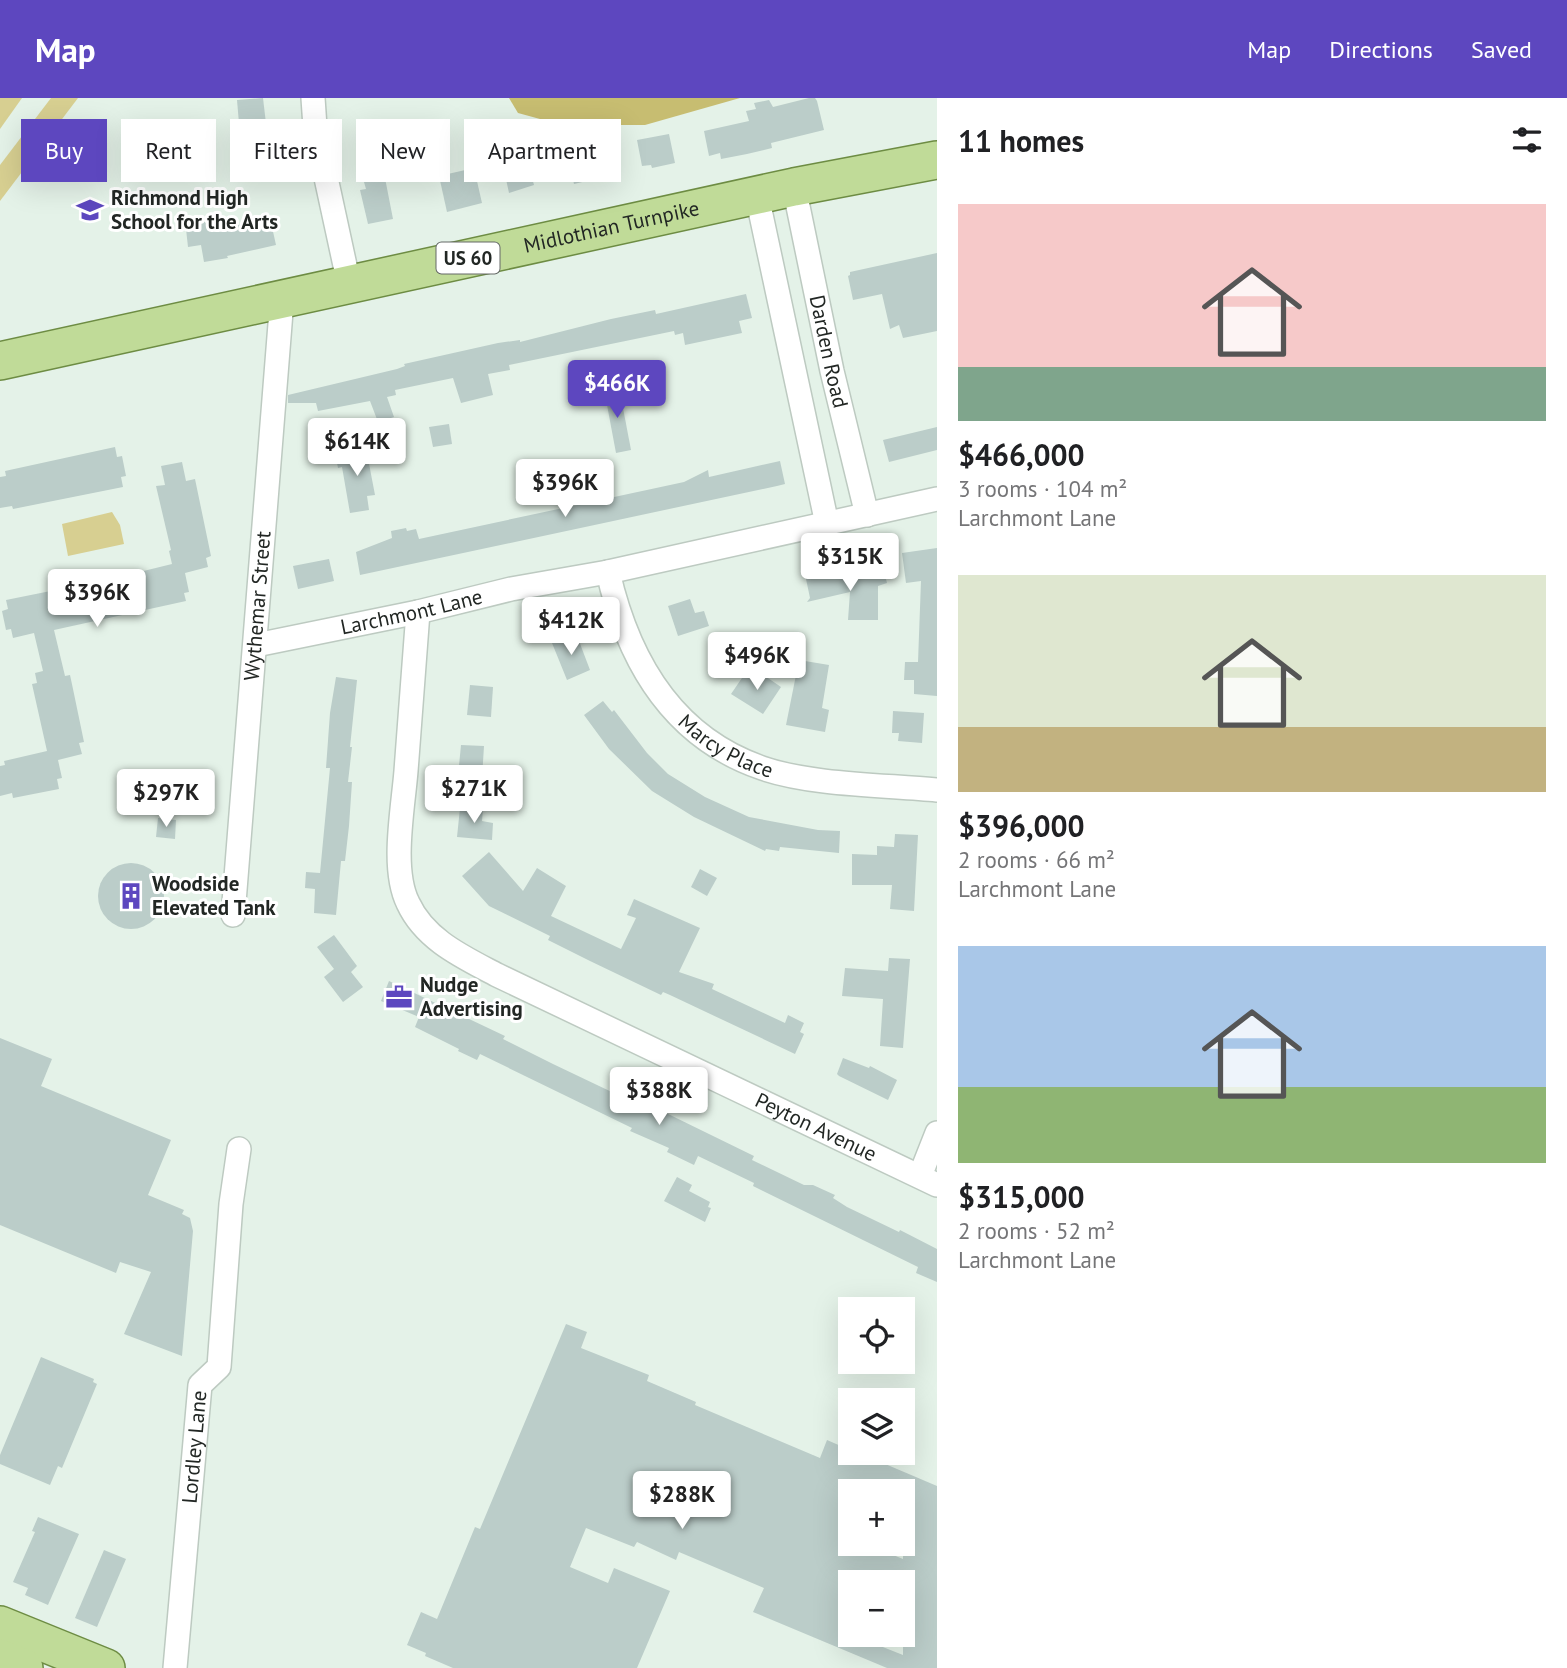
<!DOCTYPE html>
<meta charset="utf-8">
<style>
:root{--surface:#fff;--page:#f6f6f6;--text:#202124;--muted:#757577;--accent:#5d47bf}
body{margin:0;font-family:"PT Sans",sans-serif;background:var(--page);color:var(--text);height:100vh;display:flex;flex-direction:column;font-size:26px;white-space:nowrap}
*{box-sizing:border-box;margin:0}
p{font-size:23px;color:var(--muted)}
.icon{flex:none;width:38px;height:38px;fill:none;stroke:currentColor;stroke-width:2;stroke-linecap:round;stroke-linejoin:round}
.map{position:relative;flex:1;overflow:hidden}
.sheet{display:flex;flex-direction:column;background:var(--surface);width:630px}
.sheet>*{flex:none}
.top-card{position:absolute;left:21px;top:21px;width:665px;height:63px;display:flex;gap:14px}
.fabs{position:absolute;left:838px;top:1199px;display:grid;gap:14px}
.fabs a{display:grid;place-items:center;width:77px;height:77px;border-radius:0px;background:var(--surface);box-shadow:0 7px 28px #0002;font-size:35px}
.price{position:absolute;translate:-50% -60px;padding:0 16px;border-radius:7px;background:#fff;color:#222;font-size:23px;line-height:46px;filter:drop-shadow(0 2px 4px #0008)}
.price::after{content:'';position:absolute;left:50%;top:42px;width:21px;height:16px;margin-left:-10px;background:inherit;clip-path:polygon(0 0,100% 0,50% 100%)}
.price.current{background:var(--accent);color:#fff}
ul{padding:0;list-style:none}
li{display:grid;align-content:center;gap:14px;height:371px;padding:0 21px}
li span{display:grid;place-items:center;height:217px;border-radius:0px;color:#555}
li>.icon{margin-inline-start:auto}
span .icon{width:126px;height:126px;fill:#fffc;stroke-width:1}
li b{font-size:30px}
h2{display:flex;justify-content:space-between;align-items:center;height:84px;padding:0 21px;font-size:30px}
.pill{padding:0 24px;border-radius:0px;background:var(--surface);box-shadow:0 7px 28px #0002;font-size:24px;line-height:63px}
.pill.current{background:var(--accent);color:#fff}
header{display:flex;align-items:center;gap:42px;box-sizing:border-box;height:98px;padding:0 35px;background:var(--accent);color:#fff}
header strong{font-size:33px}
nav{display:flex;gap:38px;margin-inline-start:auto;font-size:24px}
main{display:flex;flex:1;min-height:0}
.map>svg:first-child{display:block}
</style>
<header>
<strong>Map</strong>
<nav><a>Map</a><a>Directions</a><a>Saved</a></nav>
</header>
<main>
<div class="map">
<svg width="937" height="1570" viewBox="0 0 937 1570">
<rect width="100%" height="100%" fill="#e4f2e8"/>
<g fill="#d7cf91">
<polygon points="0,0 22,0 0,31"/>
<polygon points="51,0 78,0 0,103 0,67"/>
<polygon points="112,414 120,427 124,446 68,458 62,426"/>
</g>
<polygon fill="#c7bd71" points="509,0 740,0 645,27 562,27 518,15"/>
<g fill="#bbcdc9" fill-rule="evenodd">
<polygon points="263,0 267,34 240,37 237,2"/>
<polygon points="809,0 815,0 817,3 824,32 771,45 772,50 747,56 721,61 720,55 709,58 704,33 749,23 746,13 756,11 754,5 769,2 773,9"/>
<polygon points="669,36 675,65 652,70 651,67 642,68 637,42"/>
<polygon points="601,52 607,78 574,86 568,59"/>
<polygon points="526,57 534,87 509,95 502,63"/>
<polygon points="474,70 482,105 447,114 439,78"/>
<polygon points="385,80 393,121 368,126 360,92 366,91 364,84"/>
<polygon points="270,120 276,147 227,158 228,160 204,164 201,147 188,149 186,131 198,130 197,125 221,121 223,130"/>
<polygon points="937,155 937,233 903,240 899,227 890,231 882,196 853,202 848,178 850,177 850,174"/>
<polygon points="746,196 752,220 739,223 742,235 685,247 683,235 675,237 674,233 509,267 510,272 488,276 493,297 461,305 453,280 395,292 396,297 387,299 394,319 378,324 370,303 318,313 316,305 288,305 288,297 397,271 405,268 404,266 498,245 520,242 520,244 611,221 655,212 656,216"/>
<polygon points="619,289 631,352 616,355 604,291"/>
<polygon points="449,326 452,346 433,349 429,329"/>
<polygon points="937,329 937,352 889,364 883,342"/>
<polygon points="115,349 117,359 122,358 126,378 121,379 123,389 13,411 12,408 0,410 0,379 6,378 5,373"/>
<polygon points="366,350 375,397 367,398 369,412 350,415 342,369 338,370 335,355"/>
<polygon points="780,363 785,386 777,388 360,477 356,454 392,440 391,433 406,430 407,433 416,431 419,441 684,384 708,372 709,379"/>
<polygon points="182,364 186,383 195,381 211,458 206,460 208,469 185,475 189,494 184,495 186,503 54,532 65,578 70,577 73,591 84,644 79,645 82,656 58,662 62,680 57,681 59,691 13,700 12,695 0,698 0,668 5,667 4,663 47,653 32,586 37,585 35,575 43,573 34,535 13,540 11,531 6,532 2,513 8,511 6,502 115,480 172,466 169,453 171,452 156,388 165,387 161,368"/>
<polygon points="937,450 937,598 914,596 914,582 904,582 905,564 918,564 921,483 906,485 902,455"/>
<polygon points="329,461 334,483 298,491 293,468"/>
<polygon points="840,473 842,480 885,477 887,485 878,488 878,522 848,522 850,494 807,504 810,500 806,481"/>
<polygon points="690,501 695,515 704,513 709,528 678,538 668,508"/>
<polygon points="574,537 576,544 579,543 590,572 567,582 552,545"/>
<polygon points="799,562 829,567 822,610 829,612 825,634 786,627"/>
<polygon points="762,576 781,589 763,616 731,596 744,577 757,585"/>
<polygon points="336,579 357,582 350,649 352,649 348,684 352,684 349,728 345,763 341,763 336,817 314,815 315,791 305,790 306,774 320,775 330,670 326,670 330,615"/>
<polygon points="470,587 493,589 491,619 467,617"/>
<polygon points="603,603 612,614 614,612 647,655 668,676 705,699 749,719 818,732 840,733 839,755 780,749 779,753 766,751 765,753 694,719 652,693 609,651 584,617"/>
<polygon points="893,613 924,615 922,645 898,643 899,635 892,635"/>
<polygon points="461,647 484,648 482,680 458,678"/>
<polygon points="172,691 194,692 193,710 172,709"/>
<polygon points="460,710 483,711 482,723 493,725 492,742 457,739"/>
<polygon points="158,720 176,722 175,741 156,739"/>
<polygon points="895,736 918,737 914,813 890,811 892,787 852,787 852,756 877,757 877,748 894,749"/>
<polygon points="489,754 523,793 537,770 566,788 551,818 621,851 636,820 627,817 634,801 700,830 679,874 714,886 712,891 785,925 788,917 804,925 800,934 804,936 795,956 670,897 663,894 661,897 590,863 548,842 550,838 489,808 462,778"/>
<circle cx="131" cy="798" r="33"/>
<polygon points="700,771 717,780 707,798 691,789"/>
<polygon points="334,837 357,868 351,874 363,889 343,904 324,879 334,871 317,849"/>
<polygon points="889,860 910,861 903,950 880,948 883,901 842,898 845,870 888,873"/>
<polygon points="389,883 505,938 503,941 553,966 639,1007 640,1003 664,1014 754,1058 752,1062 804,1087 813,1087 835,1097 833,1100 847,1109 899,1134 900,1132 937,1151 937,1184 916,1175 918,1169 753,1088 754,1085 698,1058 694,1067 667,1054 669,1050 630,1033 632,1030 480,956 477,962 458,953 459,951 415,929 419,919 381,903"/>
<polygon points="0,940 52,961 41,988 171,1042 148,1097 184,1112 182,1116 190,1120 193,1133 182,1258 124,1236 151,1174 120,1164 116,1175 0,1127"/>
<polygon points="843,960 869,970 870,968 897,982 888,1002 839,978 837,976"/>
<polygon points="677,1079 692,1087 689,1093 710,1104 708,1109 711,1110 705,1124 664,1103"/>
<path d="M566,1226L587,1234L581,1250L649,1277L647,1283L696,1304L695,1307L820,1360L827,1342L850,1352V1354H857L937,1388V1570H887L753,1514L764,1490L679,1454L676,1462L637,1444L634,1449L586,1430L570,1469L608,1485L614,1470L670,1493L637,1570H453L425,1558L426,1555L407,1547L421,1514L437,1521L475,1429L480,1431ZM850,1393H903V1461L866,1446H850ZM850,1484H903V1557L850,1536Z"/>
<polygon points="41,1259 94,1281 93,1284 97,1286 62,1370 58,1368 50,1387 0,1366 0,1357"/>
<polygon points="38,1419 79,1436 48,1507 25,1497 28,1490 13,1484 35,1434 32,1433"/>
<polygon points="104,1452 126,1461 97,1529 75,1520"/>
</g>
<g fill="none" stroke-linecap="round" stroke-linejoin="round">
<defs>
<g id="minor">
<polyline points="313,0 315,29 349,186"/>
<path id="s1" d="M794,89L832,273L867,417"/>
<polyline points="757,98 827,426"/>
<path id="s2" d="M608,474C628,562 672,639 762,670C811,687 884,687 937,692"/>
<path id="s3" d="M418,514C414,567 410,620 406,673C403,711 391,771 408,805C425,842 463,859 497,877L937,1087"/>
<path id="s4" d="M256,547L418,514L511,491L608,474L937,401"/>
<path id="s5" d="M233,817L282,201"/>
<polyline points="920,1078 937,1035"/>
<path id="s6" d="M175,1570L200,1287L219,1269L231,1106L239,1051"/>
</g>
<g id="primary">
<path id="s7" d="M0,263L794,89L937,62"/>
<polyline points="0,1527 106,1570"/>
<polyline points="0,1560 24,1570"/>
</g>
</defs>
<use href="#minor" stroke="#bdcac1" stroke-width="26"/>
<use href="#primary" stroke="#6d8c43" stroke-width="40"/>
<use href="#minor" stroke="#fff" stroke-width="23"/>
<use href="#primary" stroke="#c0db98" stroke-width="37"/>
</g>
<defs>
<symbol id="school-bare" viewBox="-9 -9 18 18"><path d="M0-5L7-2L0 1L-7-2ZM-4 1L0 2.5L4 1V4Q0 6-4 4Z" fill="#5d47bf" stroke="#fff" stroke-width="2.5" paint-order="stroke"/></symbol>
<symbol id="building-bare" viewBox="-9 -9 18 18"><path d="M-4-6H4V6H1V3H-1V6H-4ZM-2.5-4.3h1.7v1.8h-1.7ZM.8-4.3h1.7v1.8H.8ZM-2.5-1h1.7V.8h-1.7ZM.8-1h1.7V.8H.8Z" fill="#5d47bf" stroke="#fff" stroke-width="2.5" paint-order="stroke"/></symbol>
<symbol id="office-bare" viewBox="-9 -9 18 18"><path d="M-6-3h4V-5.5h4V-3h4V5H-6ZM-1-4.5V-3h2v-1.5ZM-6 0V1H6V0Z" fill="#5d47bf" stroke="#fff" stroke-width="2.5" paint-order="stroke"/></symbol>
</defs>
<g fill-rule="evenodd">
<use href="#school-bare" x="71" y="93" width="38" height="38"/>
<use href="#building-bare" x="112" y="779" width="38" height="38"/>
<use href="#office-bare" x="380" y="880" width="38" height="38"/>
</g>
<g text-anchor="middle" stroke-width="6" stroke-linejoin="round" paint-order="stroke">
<rect fill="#fff" stroke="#646866" stroke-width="2" x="436.5" y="144.5" width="63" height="31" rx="5"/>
<g font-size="19" font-weight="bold" fill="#222724">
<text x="468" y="167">US 60</text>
</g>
<g font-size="21" font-weight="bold" fill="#222724" stroke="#fff" text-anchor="start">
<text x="111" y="107">Richmond High<tspan x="111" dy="24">School for the Arts</tspan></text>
<text x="152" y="793">Woodside<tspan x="152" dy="24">Elevated Tank</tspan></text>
<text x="420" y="894">Nudge<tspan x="420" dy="24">Advertising</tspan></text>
</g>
<g font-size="21" fill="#222724" stroke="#fff">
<text dy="7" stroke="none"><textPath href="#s7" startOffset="626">Midlothian Turnpike</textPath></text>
<text dy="7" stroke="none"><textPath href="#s1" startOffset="168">Darden Road</textPath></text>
<text dy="7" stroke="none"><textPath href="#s5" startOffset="310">Wythemar Street</textPath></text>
<text dy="7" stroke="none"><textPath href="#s4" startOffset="159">Larchmont Lane</textPath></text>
<text dy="7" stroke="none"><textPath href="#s2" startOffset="219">Marcy Place</textPath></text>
<text dy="7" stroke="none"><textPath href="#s3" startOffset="763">Peyton Avenue</textPath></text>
<text dy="7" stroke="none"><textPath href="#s6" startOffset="222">Lordley Lane</textPath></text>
</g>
</g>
</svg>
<div class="fabs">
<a><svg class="icon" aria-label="locate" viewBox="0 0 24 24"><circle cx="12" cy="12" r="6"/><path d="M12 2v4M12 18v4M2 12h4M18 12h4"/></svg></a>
<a><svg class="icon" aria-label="layers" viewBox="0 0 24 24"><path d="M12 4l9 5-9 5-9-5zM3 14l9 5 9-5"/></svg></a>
<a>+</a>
<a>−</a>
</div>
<b class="price current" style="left:617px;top:322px">$466K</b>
<b class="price" style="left:357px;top:380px">$614K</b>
<b class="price" style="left:565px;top:421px">$396K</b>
<b class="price" style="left:850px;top:495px">$315K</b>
<b class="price" style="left:97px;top:531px">$396K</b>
<b class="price" style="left:571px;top:559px">$412K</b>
<b class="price" style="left:757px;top:594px">$496K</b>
<b class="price" style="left:474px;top:727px">$271K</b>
<b class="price" style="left:166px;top:731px">$297K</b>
<b class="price" style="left:659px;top:1029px">$388K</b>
<b class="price" style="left:682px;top:1433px">$288K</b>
<div class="top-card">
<a class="pill current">Buy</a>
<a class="pill">Rent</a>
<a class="pill">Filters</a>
<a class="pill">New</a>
<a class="pill">Apartment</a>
</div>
</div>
<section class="sheet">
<h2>11 homes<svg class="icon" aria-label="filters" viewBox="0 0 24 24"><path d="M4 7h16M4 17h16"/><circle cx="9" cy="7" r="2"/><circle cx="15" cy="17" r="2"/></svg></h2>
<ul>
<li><span style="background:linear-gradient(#f6c9c9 75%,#7fa58c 0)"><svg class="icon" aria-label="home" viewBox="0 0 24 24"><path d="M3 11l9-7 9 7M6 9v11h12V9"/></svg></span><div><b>$466,000</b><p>3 rooms · 104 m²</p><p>Larchmont Lane</p></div></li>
<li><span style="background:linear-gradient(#dfe7d0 70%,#c2b280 0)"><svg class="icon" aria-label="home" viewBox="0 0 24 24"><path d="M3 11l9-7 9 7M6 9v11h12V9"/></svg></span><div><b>$396,000</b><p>2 rooms · 66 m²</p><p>Larchmont Lane</p></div></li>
<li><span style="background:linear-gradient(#a9c7e8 65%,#8fb573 0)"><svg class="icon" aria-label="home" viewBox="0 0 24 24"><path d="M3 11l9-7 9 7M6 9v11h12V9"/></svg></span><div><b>$315,000</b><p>2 rooms · 52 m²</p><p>Larchmont Lane</p></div></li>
</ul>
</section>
</main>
